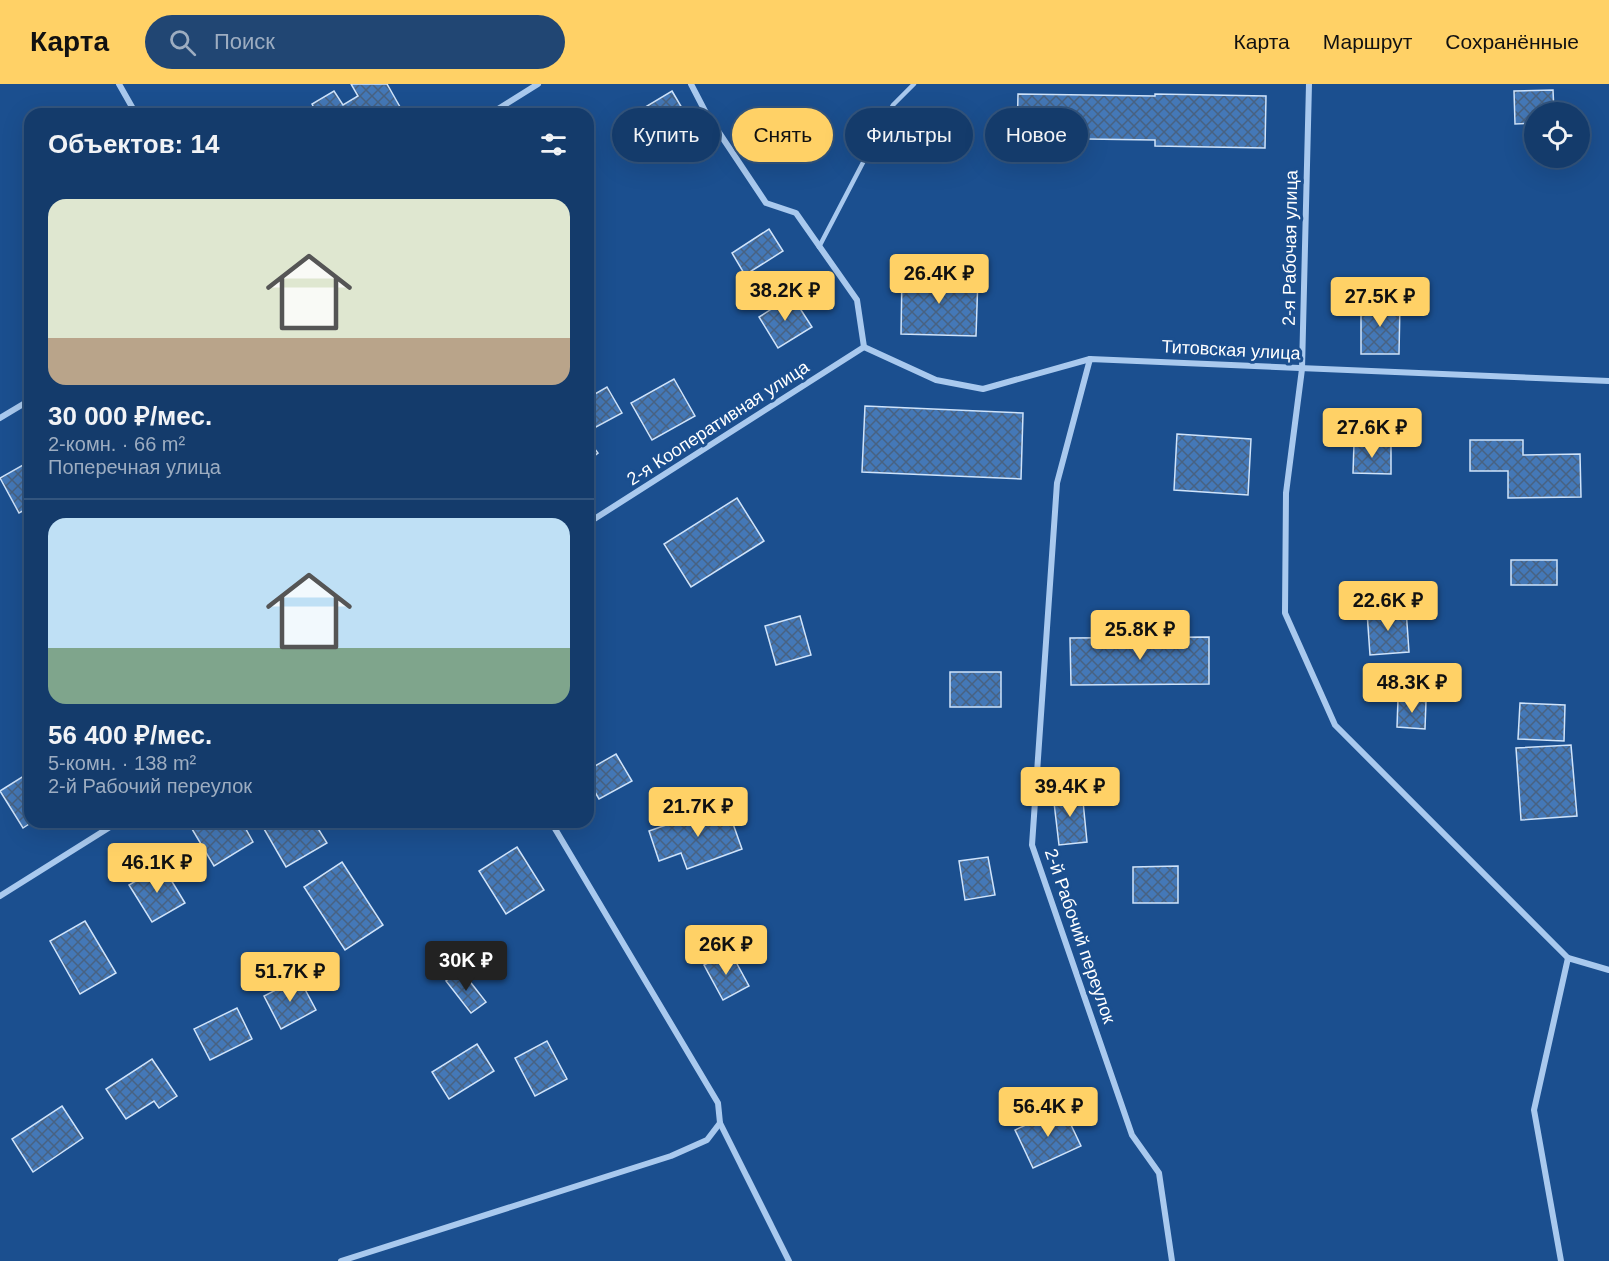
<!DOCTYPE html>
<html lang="ru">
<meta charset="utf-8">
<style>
:root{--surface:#143b6b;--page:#214673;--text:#f1f3f6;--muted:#9dadc1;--line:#33557e;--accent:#ffd166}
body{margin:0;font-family:Helvetica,sans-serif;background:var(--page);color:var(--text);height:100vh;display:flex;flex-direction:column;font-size:22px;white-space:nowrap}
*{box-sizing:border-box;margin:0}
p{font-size:20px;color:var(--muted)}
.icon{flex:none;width:33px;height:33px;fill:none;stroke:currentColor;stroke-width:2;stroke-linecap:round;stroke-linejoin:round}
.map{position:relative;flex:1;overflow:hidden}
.panel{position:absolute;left:24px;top:24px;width:570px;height:720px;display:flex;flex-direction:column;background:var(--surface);border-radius:18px;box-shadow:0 6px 24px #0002,0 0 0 2px var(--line)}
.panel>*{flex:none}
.top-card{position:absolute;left:612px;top:24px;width:570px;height:54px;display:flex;gap:12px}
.buttons{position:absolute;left:1524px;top:18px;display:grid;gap:12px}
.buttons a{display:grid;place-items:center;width:66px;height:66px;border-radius:50%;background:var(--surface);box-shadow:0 6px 24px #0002,0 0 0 2px var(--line);font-size:30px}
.price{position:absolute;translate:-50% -51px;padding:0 14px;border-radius:6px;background:var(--accent);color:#111;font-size:20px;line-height:39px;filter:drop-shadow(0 2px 3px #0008)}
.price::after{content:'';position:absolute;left:50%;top:36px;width:18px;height:14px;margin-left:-9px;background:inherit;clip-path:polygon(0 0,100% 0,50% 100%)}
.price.selected{background:#222;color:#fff}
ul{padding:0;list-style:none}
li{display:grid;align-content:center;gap:12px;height:318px;padding:0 24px}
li+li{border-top:2px solid var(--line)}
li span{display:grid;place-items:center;height:186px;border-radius:18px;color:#555}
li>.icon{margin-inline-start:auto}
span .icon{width:108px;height:108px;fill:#fffc;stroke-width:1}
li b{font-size:26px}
h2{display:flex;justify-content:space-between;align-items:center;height:72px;padding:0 24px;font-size:26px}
.tag{padding:0 21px;border-radius:27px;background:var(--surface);box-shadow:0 6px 24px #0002,0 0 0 2px var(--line);font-size:21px;line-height:54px}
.tag.selected{background:var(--accent);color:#111}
header{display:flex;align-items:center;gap:36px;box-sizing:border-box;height:84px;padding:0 30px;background:var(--accent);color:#111}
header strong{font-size:28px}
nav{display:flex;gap:33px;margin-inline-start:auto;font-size:21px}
.search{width:420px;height:54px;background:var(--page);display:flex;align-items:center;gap:15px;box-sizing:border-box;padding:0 21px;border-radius:33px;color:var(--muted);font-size:22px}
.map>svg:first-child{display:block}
</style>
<header>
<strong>Карта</strong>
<div class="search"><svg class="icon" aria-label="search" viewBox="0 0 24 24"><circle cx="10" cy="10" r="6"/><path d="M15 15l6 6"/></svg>Поиск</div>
<nav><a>Карта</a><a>Маршрут</a><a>Сохранённые</a></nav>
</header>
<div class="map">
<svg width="1609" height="1177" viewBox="0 0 1609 1177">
<defs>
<pattern id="building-cross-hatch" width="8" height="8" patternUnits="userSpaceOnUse" patternTransform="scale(1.5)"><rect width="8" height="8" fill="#4478b7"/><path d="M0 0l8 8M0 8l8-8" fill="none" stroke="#486282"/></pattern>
</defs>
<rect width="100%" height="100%" fill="#1b4f8f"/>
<g fill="url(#building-cross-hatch)" stroke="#cfe3fa" stroke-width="1.5">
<polygon points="351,0 387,0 404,30 317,30 312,20 334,7 343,21 358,12"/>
<polygon points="1553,6 1554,28 1534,28 1534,39 1515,40 1514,7"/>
<polygon points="672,7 699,53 673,69 661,50 643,61 627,34"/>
<polygon points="1018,10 1155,12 1155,10 1266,12 1265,64 1155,62 1155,56 1017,54"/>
<polygon points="769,145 783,167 745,191 732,169"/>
<polygon points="902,191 978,193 976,252 901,250"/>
<polygon points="792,212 812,243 778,264 759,233"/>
<polygon points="1361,218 1400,218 1399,270 1361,270"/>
<polygon points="674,295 695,332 652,356 631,319"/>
<polygon points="607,303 622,329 596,343 588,329 588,314"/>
<polygon points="865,322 1023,329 1021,395 862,388"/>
<polygon points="1177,350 1251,355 1248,411 1174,406"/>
<polygon points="588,356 598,369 588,377"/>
<polygon points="1470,356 1523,356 1523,371 1580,370 1581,413 1508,414 1508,387 1470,387"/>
<polygon points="1354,359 1391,360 1391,390 1353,389"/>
<polygon points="30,377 30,423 19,429 0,394"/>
<polygon points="737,414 764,457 691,503 664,460"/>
<rect x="1511" y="476" width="46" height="25"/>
<polygon points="1406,525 1409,568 1370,571 1367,528"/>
<polygon points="800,532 811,571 776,581 765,542"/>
<polygon points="1209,553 1209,600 1071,601 1070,554"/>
<rect x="950" y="588" width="51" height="35"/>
<polygon points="1398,615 1426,617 1425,645 1397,643"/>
<polygon points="1520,619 1565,621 1564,657 1518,655"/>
<polygon points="1571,661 1577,732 1521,736 1516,664"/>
<polygon points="616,670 632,697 599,715 588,696 588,686"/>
<polygon points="30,688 30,738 32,738 23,744 0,707"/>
<polygon points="1082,707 1087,758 1059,761 1053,710"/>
<polygon points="726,720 742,765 687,785 681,769 659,777 649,747"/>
<polygon points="204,738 242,738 253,758 214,782 192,745"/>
<polygon points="260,738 314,738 327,759 286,783"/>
<polygon points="517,763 544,806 506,830 479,787"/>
<polygon points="988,773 995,811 965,816 959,777"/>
<polygon points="342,778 383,841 345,866 304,803"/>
<polygon points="162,781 185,819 152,838 129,801"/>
<polygon points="1178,782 1178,819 1133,819 1133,783"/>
<polygon points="85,837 116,889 80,910 50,857"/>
<polygon points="730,867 749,902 723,916 704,881"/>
<polygon points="461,886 486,918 471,929 446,897"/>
<polygon points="299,894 316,926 281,945 264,912"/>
<polygon points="237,924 252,955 210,976 194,945"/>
<polygon points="547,957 567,995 535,1012 515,974"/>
<polygon points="477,960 494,987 449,1015 432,988"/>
<polygon points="152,975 177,1012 159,1024 154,1017 126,1035 106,1005"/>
<polygon points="62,1022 83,1054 33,1088 12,1055"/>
<polygon points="1063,1024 1081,1062 1033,1084 1015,1046"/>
</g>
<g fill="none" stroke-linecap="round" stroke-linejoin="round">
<polyline stroke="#a9c9ee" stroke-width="4.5" points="819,163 893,21 914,0"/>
<g stroke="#a9c9ee" stroke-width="6">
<polyline points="119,0 136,30"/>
<polyline points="691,0 706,29 766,119 796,129 857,216 864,263"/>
<polyline points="1309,0 1302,285 1286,409 1285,529 1335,641 1568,874"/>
<polyline points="490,30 538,0"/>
<polyline points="864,263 936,296 983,305 1090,275 1609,297"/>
<polyline points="1090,275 1057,399 1032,761 1132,1051 1159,1089 1172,1177"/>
<polyline points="0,334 30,316"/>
<polyline points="588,439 864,263"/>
<polyline points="0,812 118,738"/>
<polyline points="720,1039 789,1177"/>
<polyline points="341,1177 671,1072 707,1056 720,1039 718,1019 551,738"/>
<polyline points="1561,1177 1534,1026 1568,874 1609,886"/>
</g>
</g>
<g text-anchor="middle" stroke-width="6" stroke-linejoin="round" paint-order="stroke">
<g font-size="18" fill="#fff" stroke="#1b4f8f">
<text transform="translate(1290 164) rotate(-89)" y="6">2-я Рабочая улица</text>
<text transform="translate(1231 266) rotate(3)" y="6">Титовская улица</text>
<text transform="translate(718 339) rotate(-33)" y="6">2-я Кооперативная улица</text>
<text transform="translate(1080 852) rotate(71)" y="6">2-й Рабочий переулок</text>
</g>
</g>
</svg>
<div class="buttons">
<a><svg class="icon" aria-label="locate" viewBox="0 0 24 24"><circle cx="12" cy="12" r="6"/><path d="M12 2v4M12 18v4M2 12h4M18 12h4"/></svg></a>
</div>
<b class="price" style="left:939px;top:221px">26.4K ₽</b>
<b class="price" style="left:785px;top:238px">38.2K ₽</b>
<b class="price" style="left:1380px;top:244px">27.5K ₽</b>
<b class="price" style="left:1372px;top:375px">27.6K ₽</b>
<b class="price" style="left:1388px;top:548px">22.6K ₽</b>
<b class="price" style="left:1140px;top:577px">25.8K ₽</b>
<b class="price" style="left:1412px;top:630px">48.3K ₽</b>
<b class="price" style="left:1070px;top:734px">39.4K ₽</b>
<b class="price" style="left:698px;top:754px">21.7K ₽</b>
<b class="price" style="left:157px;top:810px">46.1K ₽</b>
<b class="price" style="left:726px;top:892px">26K ₽</b>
<b class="price selected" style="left:466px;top:908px">30K ₽</b>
<b class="price" style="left:290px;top:919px">51.7K ₽</b>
<b class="price" style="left:1048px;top:1054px">56.4K ₽</b>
<div class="top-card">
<a class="tag">Купить</a>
<a class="tag selected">Снять</a>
<a class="tag">Фильтры</a>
<a class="tag">Новое</a>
</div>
<section class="panel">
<h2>Объектов: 14<svg class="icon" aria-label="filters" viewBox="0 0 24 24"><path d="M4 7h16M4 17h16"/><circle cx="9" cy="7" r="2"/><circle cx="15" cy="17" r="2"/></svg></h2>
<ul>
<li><span style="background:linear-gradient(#dfe7d0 75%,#b9a48a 0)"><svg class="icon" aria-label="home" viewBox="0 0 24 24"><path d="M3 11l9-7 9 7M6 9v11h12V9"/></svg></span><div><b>30 000 ₽/мес.</b><p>2-комн. · 66 m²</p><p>Поперечная улица</p></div></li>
<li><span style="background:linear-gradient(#bfe0f5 70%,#7fa58c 0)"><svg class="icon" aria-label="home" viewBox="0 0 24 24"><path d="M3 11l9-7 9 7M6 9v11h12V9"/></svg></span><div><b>56 400 ₽/мес.</b><p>5-комн. · 138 m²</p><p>2-й Рабочий переулок</p></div></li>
</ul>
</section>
</div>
